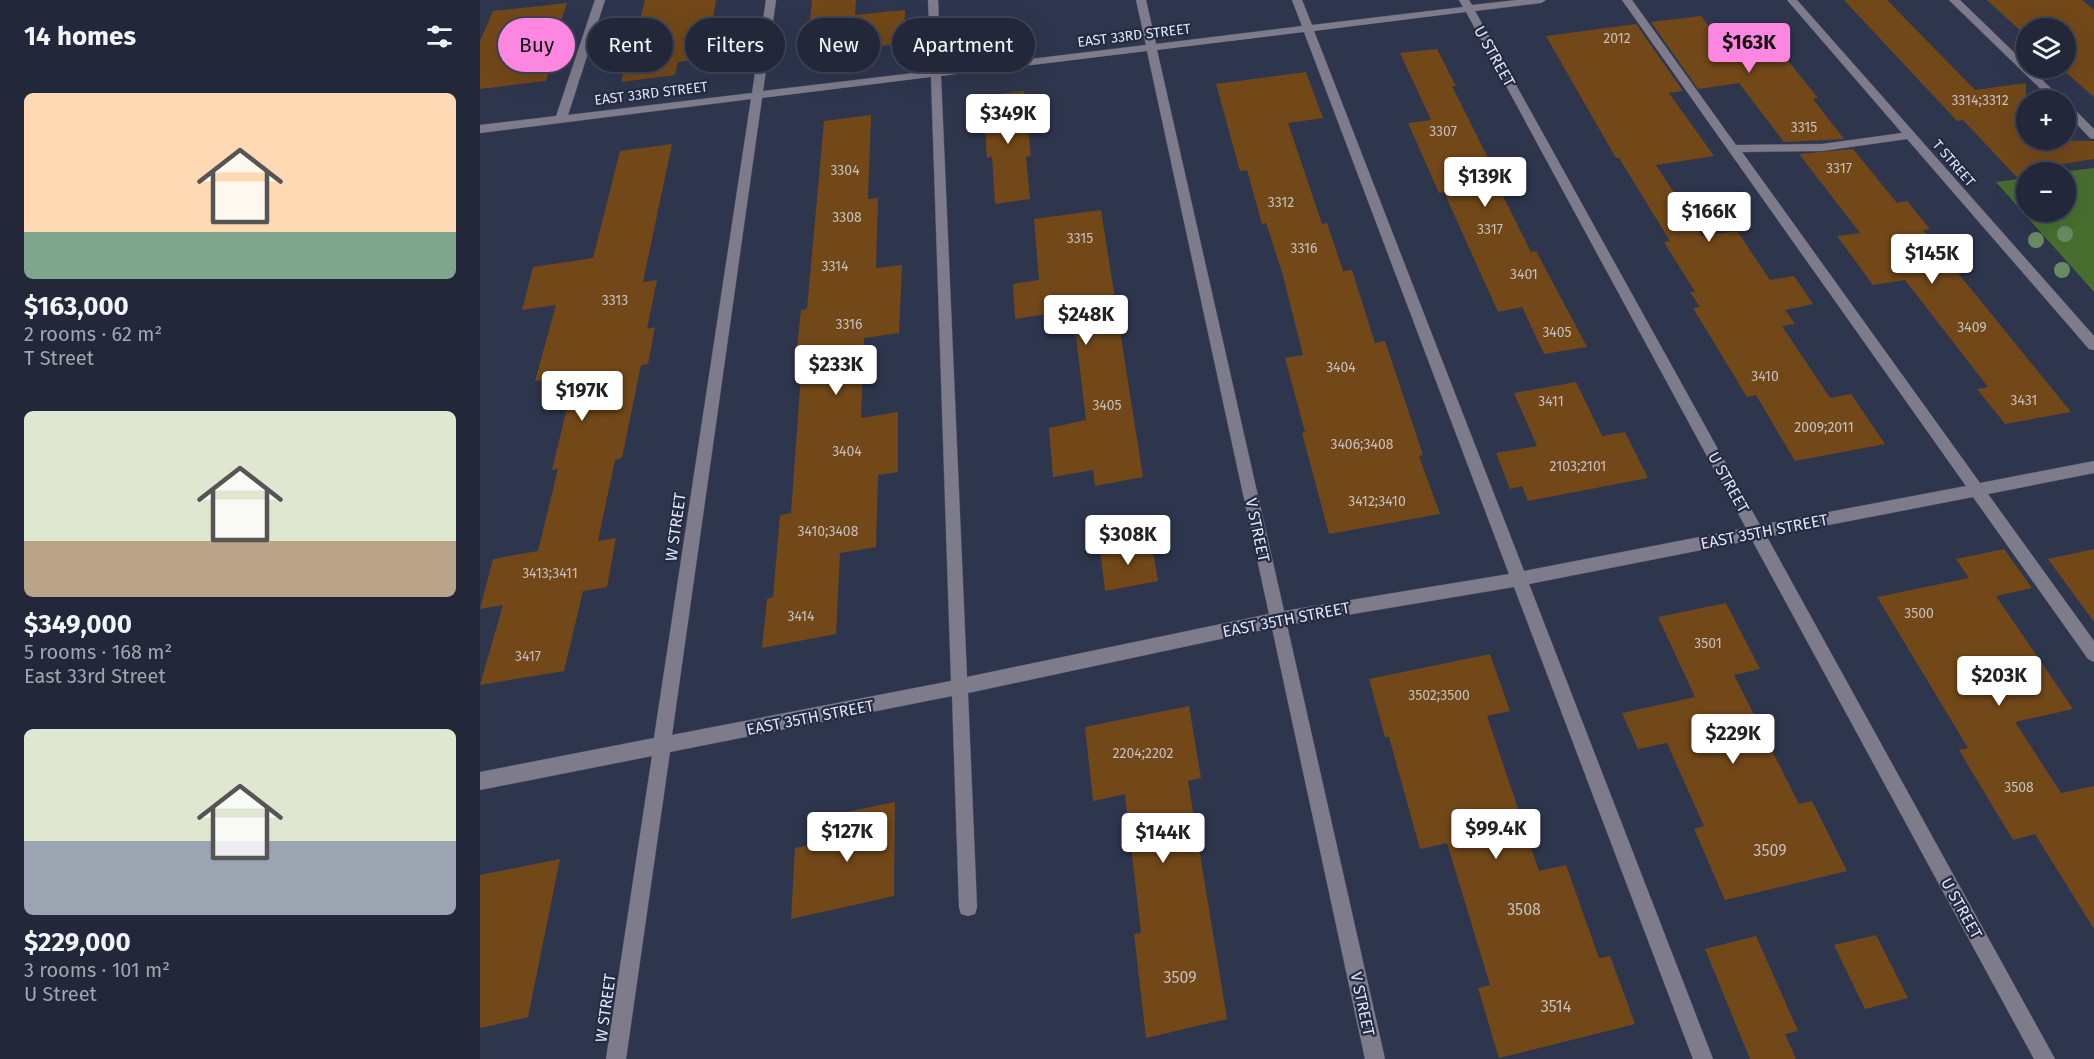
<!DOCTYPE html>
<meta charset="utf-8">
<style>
:root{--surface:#22283a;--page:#2e3445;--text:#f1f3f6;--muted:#a2a6af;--line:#3f4454;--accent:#fd86e1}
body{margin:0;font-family:"Fira Sans",sans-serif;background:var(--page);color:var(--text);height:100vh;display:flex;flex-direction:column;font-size:22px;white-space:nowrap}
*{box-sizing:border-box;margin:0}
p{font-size:20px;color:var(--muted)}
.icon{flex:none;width:33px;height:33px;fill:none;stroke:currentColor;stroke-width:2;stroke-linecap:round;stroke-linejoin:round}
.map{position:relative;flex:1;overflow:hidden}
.drawer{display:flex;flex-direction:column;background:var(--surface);width:480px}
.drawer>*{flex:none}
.guide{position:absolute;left:18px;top:18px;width:570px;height:54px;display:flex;gap:12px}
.buttons{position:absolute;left:1536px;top:18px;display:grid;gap:12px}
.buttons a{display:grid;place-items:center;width:60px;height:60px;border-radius:50%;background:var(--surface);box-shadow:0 6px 24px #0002,0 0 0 2px var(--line);font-size:30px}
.price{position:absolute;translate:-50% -51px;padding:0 14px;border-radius:6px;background:#fff;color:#222;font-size:20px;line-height:39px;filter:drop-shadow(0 2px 3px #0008)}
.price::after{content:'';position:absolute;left:50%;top:36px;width:18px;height:14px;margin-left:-9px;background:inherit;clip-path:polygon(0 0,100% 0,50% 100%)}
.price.on{background:var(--accent);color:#111}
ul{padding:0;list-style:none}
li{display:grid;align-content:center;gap:12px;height:318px;padding:0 24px}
li span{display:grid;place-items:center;height:186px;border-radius:9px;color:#555}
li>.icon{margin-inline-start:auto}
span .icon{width:108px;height:108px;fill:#fffc;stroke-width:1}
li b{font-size:26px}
h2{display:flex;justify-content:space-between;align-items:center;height:72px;padding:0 24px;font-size:26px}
.chip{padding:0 21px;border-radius:27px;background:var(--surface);box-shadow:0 6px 24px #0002,0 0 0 2px var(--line);font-size:21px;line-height:54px}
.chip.on{background:var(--accent);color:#111}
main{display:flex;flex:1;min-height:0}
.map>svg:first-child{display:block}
</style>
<main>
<section class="drawer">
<h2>14 homes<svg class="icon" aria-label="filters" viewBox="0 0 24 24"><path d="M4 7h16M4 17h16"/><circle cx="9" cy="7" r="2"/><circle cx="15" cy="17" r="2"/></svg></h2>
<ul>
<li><span style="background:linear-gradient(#ffd9b3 75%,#7fa58c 0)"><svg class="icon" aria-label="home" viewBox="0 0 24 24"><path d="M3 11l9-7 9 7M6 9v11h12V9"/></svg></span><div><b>$163,000</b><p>2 rooms · 62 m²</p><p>T Street</p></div></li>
<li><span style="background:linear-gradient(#dfe7d0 70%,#b9a48a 0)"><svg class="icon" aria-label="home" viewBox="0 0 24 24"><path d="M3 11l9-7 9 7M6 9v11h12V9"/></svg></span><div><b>$349,000</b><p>5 rooms · 168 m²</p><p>East 33rd Street</p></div></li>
<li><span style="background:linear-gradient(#dfe7d0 60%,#9aa5b1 0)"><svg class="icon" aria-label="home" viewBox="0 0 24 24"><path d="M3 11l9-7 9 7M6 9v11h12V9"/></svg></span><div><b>$229,000</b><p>3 rooms · 101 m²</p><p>U Street</p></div></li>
</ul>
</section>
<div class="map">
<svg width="1614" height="1059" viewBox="0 0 1614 1059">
<rect width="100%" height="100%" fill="#2e364e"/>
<polygon fill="#476e2f" points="1614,168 1614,292 1516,182 1546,178 1546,212 1586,212 1586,172 1581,172"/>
<g fill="#724819">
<polygon points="165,0 236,0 227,58 198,62 195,75 141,82 157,20 160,20"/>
<polygon points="332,0 376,0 375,15 425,10 424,43 370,50 370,56 326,62"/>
<polygon points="1364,0 1407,0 1495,90 1546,83 1546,140 1614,141 1614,159 1546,170 1546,187 1483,120 1477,121"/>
<polygon points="1507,0 1602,0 1614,10 1614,97 1581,68 1586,68 1586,28 1546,28 1546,36"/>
<polygon points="87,3 78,29 84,28 66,81 0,89 0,41 13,11"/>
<polygon points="1221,16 1233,31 1279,25 1338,98 1333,99 1364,139 1304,142 1259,83 1218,89 1171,22"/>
<polygon points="1156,24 1203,91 1189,93 1234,156 1176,165 1222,236 1257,231 1290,280 1314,276 1333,304 1305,310 1315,324 1302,326 1350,398 1371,394 1405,444 1315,461 1276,395 1267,397 1213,308 1220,307 1210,292 1215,292 1184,242 1190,241 1139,158 1136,158 1066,36"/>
<polygon points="957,49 976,86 972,86 1021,184 1017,184 1051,252 1056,251 1107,347 1064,354 1042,307 1018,312 964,192 959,193 928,123 951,120 920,53"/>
<polygon points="826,72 843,118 808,123 842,224 847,223 863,271 872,270 895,343 905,341 943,455 939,456 960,514 849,534 822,433 825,432 805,358 823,355 802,272 786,223 782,224 767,170 760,171 736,84"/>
<polygon points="544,91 551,156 546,157 550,199 515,204 512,157 507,158 503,96"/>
<polygon points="391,115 388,199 398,198 396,268 422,265 419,333 384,338 381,418 418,412 418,472 398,475 396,547 360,553 356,634 282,648 287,599 293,597 300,515 311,513 323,347 317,348 321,310 327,309 344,121"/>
<polygon points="192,144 163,282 177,280 167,329 175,327 168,364 161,365 142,458 135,460 118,541 136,538 127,587 103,591 84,671 0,685 23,605 0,609 13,559 58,551 78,469 72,470 95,375 55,381 76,305 42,310 53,267 113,258 140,151"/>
<polygon points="1373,149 1417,203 1427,201 1450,229 1443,230 1591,412 1525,424 1497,389 1508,387 1425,280 1393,285 1357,236 1380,233 1319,154"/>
<polygon points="621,210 663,477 615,486 613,470 573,477 569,428 606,420 593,310 535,319 533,284 559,280 554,219"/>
<polygon points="1096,382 1122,436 1145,432 1168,478 1048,501 1042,486 1030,489 1016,453 1057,446 1034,393"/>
<polygon points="671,541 678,581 625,591 620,550"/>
<polygon points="1524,549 1552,588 1516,596 1593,709 1535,722 1581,793 1614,786 1614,929 1555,834 1533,840 1479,750 1488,748 1397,597 1489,578 1476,559"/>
<polygon points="1614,549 1614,622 1568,559"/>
<polygon points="1246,603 1280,669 1254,675 1319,804 1332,801 1367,871 1245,900 1214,829 1224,826 1187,743 1158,749 1142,713 1215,697 1178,617"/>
<polygon points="1010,654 1030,711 1007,716 1059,871 1086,865 1119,958 1130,956 1155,1024 1019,1058 998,988 1010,985 967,843 940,849 909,737 905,737 889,679"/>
<polygon points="709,706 721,778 708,781 747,1019 666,1038 654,934 661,933 645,794 613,801 605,727"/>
<polygon points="415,802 414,896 311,919 315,848 346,842 347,816"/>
<polygon points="80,859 48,1017 0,1028 0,875"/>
<polygon points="1396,935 1428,998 1385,1009 1354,945"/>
<polygon points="1276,936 1318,1031 1305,1034 1316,1059 1270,1059 1225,949"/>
</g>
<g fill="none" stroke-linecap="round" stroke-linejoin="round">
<defs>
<g id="minor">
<path d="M115,0H125L88,115L272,93L286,0H296L283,91L451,71L448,0H458L461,70L666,45L656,0H666L676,44L822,26L812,0H822L832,25L983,7L979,0H989L992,5L1037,0H1066L1061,3L995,11L1280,525L1486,486L1142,0H1152L1256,145L1342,144L1422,133L1307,0H1317L1614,336V350L1609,349L1427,139L1342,151L1262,152L1500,483L1614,461V473L1508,494L1614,641V662L1608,659L1493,497L1287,537L1575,1059H1554L1272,540L1049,584L1233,1059H1213L1034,587L807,625L905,1059H885L792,628L488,693L497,907L495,914L488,916L481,914L479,907L472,696L190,752L146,1059H126L172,756L0,790V772L174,738L271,99L0,133V125L76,116ZM986,12L1266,528L1044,571L834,31ZM824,32L1029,574L804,611L677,50ZM667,51L789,614L487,677L461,76ZM451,77L471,681L192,735L282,98Z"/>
<polygon points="1469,0 1480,0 1546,64 1546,68 1550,68 1583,100 1572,100"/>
<polygon points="1586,104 1590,105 1614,129 1614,139 1610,138 1586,113"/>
</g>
</defs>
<use href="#minor" stroke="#4a5269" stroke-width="1"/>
<use href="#minor" fill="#7e7c8a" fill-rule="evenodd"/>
</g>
<g fill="#688b64">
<circle cx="1585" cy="234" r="8"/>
<circle cx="1556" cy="240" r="8"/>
<circle cx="1582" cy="270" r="8"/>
</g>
<g text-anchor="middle" stroke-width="4.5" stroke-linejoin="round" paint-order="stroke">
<g font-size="14" fill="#dfe5f4" stroke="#242b43">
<text transform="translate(654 35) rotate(-7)" y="5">EAST 33RD STREET</text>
<text transform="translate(171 93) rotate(-7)" y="5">EAST 33RD STREET</text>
<text transform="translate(1474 163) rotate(49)" y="5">T STREET</text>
</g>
<g font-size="14" fill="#c4bebd">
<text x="1137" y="43">2012</text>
<text x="1500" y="105">3314;3312</text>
<text x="1324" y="132">3315</text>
<text x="963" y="136">3307</text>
<text x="1359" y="173">3317</text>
<text x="365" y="175">3304</text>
<text x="801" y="207">3312</text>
<text x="367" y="222">3308</text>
<text x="1010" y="234">3317</text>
<text x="600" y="243">3315</text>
<text x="824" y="253">3316</text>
<text x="355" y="271">3314</text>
<text x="1044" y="279">3401</text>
<text x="135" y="305">3313</text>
<text x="369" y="329">3316</text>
<text x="1492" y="332">3409</text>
<text x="1077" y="337">3405</text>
<text x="861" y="372">3404</text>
<text x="1285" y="381">3410</text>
<text x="1544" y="405">3431</text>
<text x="1071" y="406">3411</text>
<text x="627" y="410">3405</text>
<text x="1344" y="432">2009;2011</text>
<text x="882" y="449">3406;3408</text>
<text x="367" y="456">3404</text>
<text x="1098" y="471">2103;2101</text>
<text x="897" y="506">3412;3410</text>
<text x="348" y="536">3410;3408</text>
<text x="70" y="578">3413;3411</text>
<text x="1439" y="618">3500</text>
<text x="321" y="621">3414</text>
<text x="1228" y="648">3501</text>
<text x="48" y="661">3417</text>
<text x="959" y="700">3502;3500</text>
<text x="663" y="758">2204;2202</text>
<text x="1539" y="792">3508</text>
</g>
<g font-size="16" fill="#dfe5f4" stroke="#242b43">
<text transform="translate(1015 56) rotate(61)" y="6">U STREET</text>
<text transform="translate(1249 482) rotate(61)" y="6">U STREET</text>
<text transform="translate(195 527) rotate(-82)" y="6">W STREET</text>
<text transform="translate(778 530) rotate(78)" y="6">V STREET</text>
<text transform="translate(1284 531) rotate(-11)" y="6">EAST 35TH STREET</text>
<text transform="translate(806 619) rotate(-11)" y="6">EAST 35TH STREET</text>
<text transform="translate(330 717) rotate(-11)" y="6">EAST 35TH STREET</text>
<text transform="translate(1482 908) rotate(61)" y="6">U STREET</text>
<text transform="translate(883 1004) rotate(78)" y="6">V STREET</text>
<text transform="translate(125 1008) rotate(-82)" y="6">W STREET</text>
</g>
<g font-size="16" fill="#c4bebd">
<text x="1290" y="856">3509</text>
<text x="1044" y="915">3508</text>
<text x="700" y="983">3509</text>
<text x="1076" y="1012">3514</text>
</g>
</g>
</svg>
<div class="buttons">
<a><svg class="icon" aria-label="layers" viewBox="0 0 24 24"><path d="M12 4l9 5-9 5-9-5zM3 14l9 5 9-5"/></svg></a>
<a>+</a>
<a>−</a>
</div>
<b class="price on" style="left:1269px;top:74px">$163K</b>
<b class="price" style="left:528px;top:145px">$349K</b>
<b class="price" style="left:1005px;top:208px">$139K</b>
<b class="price" style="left:1229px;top:243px">$166K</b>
<b class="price" style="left:1452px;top:285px">$145K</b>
<b class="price" style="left:606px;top:346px">$248K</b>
<b class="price" style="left:356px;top:396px">$233K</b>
<b class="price" style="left:102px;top:422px">$197K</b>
<b class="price" style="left:648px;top:566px">$308K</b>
<b class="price" style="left:1519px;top:707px">$203K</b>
<b class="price" style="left:1253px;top:765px">$229K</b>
<b class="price" style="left:1016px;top:860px">$99.4K</b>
<b class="price" style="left:367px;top:863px">$127K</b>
<b class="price" style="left:683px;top:864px">$144K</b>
<div class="guide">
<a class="chip on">Buy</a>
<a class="chip">Rent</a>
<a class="chip">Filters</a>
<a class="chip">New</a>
<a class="chip">Apartment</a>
</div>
</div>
</main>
